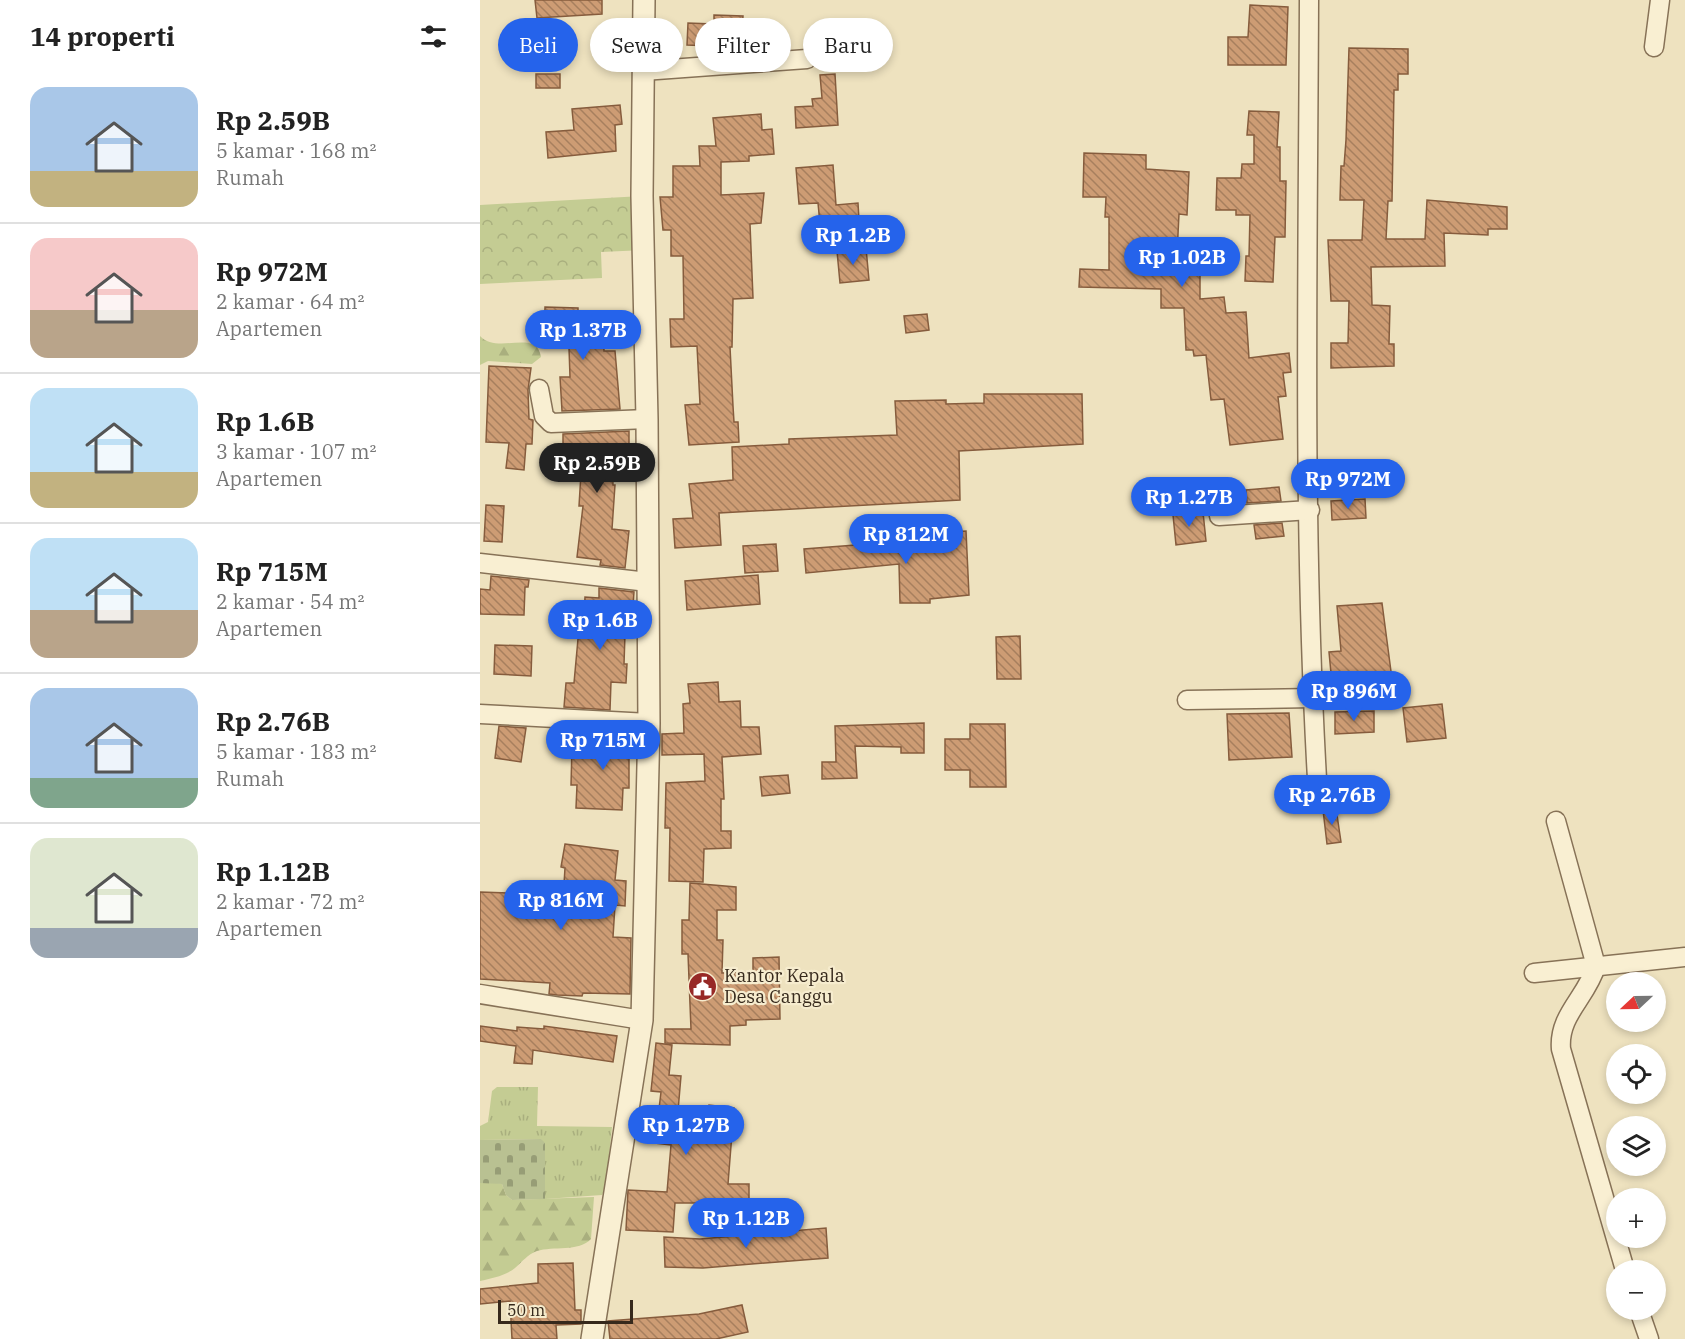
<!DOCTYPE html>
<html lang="id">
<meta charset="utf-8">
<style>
:root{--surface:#fff;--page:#f6f6f6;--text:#222;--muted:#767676;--line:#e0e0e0;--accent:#2563eb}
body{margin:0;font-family:"IBM Plex Serif",serif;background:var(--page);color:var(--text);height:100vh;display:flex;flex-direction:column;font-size:22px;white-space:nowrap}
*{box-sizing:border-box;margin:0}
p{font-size:20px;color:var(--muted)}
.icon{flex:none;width:33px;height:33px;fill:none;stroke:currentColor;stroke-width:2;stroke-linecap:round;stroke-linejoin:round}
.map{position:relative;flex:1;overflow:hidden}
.side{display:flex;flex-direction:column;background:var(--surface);width:480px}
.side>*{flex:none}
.guide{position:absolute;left:18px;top:18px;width:570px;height:54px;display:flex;gap:12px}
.needle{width:39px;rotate:248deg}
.buttons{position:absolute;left:1126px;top:972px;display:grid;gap:12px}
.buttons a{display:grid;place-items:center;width:60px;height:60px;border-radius:50%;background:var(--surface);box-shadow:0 3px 9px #0003;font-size:30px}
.scale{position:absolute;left:18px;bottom:15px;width:135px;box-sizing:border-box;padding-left:6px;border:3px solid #36291c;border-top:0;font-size:16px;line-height:21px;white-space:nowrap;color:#36291c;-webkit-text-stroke:4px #f6ecce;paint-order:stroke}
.price{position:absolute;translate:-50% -51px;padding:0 14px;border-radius:21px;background:var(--accent);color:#fff;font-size:20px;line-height:39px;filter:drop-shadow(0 2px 3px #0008)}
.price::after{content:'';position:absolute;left:50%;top:36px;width:18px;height:14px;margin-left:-9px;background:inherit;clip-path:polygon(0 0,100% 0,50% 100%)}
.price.on{background:#222;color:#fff}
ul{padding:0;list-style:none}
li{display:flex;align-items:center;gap:18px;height:150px;padding:0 30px}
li+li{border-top:2px solid var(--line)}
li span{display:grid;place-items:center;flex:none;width:168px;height:120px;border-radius:18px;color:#555}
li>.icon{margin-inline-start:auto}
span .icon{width:72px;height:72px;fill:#fffc;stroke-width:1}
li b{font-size:26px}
h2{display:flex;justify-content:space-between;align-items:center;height:72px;padding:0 30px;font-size:26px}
.tag{padding:0 21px;border-radius:27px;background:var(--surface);box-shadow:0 3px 9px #0003;font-size:21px;line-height:54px}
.tag.on{background:var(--accent);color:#fff}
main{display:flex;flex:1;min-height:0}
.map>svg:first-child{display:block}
</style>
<main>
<section class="side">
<h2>14 properti<svg class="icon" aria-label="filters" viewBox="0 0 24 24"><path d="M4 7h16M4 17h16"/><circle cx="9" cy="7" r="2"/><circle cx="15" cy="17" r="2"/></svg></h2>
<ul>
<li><span style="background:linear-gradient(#a9c7e8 70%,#c2b280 0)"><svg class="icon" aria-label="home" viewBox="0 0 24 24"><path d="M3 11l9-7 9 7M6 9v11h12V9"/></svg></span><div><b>Rp 2.59B</b><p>5 kamar · 168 m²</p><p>Rumah</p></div></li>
<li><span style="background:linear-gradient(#f6c9c9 60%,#b9a48a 0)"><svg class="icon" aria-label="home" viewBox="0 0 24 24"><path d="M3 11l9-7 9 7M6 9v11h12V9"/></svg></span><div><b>Rp 972M</b><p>2 kamar · 64 m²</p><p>Apartemen</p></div></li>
<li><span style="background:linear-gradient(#bfe0f5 70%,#c2b280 0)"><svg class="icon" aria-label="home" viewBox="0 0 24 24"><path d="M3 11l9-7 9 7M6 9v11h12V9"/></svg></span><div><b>Rp 1.6B</b><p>3 kamar · 107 m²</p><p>Apartemen</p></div></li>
<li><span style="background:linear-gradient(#bfe0f5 60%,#b9a48a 0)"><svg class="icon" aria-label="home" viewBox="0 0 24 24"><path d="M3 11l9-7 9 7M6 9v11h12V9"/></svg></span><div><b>Rp 715M</b><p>2 kamar · 54 m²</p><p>Apartemen</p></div></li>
<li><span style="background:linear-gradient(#a9c7e8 75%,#7fa58c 0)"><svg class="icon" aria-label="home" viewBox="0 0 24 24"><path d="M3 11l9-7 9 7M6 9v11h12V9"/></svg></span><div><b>Rp 2.76B</b><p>5 kamar · 183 m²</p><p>Rumah</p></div></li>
<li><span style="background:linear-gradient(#dfe7d0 75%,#9aa5b1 0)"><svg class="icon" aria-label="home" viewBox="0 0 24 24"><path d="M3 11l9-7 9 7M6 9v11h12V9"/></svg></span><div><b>Rp 1.12B</b><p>2 kamar · 72 m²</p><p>Apartemen</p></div></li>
</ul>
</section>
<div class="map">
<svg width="1205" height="1339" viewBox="0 0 1205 1339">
<defs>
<pattern id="grass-tufts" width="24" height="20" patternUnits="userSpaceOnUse" patternTransform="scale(1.5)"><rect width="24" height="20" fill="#c4cc93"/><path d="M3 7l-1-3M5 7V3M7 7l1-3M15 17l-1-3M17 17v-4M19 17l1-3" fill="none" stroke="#a9af7e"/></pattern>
<pattern id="forest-firs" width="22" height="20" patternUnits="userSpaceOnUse" patternTransform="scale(1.5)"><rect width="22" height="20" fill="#c4cc93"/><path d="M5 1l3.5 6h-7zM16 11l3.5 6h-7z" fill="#a9af7e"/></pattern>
<pattern id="cemetery-stones" width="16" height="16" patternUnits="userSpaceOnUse" patternTransform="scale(1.5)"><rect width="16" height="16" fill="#b9c192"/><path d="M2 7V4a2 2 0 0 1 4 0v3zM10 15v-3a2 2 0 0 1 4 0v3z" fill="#979d76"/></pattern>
<pattern id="park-crowns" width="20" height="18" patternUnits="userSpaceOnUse" patternTransform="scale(1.5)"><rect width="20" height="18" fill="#c4cc93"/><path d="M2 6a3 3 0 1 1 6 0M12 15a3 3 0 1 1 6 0" fill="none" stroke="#a9af7e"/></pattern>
<pattern id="building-back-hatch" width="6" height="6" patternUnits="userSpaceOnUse" patternTransform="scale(1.5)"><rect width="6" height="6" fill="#cd9c74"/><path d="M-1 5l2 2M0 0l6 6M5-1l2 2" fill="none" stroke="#a77f5e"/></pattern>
</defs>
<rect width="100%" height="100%" fill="#eee2bf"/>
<polygon fill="url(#grass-tufts)" points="17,1087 58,1087 57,1126 132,1127 126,1187 122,1195 65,1199 65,1162 61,1139 0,1140 0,1126 8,1122 12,1091"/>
<g fill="url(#forest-firs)">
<path d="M0,336C17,355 57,328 61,357L52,364L8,361L0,365Z"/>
<path d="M12,1182L22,1184L26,1195L32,1200L114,1197L111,1239C99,1252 73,1246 57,1251C47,1255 43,1261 35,1268C25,1276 12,1278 0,1281V1183Z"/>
</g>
<polygon fill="url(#cemetery-stones)" points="61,1139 65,1143 65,1199 32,1200 26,1195 22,1184 0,1183 0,1140"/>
<polygon fill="url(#park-crowns)" points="162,196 165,250 121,252 122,278 0,284 0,205"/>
<g fill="url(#building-back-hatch)" stroke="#865c3d" stroke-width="1.5">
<polygon points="55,0 122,0 122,14 57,18"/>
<polygon points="770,5 808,7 806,65 748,65 748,37 768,37"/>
<polygon points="234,15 263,16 261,47 207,45 208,23 234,24"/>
<polygon points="869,48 928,49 928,74 918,74 918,90 914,90 912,201 908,201 906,239 945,239 947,200 1027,207 1027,229 1008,229 1008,235 964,233 965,266 891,267 892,305 910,306 909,344 914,344 914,366 851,368 851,343 868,343 869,301 851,301 848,240 882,240 884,200 860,200 861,166 864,166 866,140"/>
<rect x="56" y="74" width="24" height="14"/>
<polygon points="355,74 358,125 316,128 315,107 333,106 332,99 342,98 340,75"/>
<polygon points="140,105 142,124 135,125 136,151 68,158 66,132 94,130 92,109"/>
<polygon points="769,111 799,112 797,147 800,147 800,181 806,181 805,237 795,237 793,282 765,281 766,256 769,256 770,215 756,215 756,210 736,210 737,178 761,178 762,164 774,164 774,135 767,135"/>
<polygon points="281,114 282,130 292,129 294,154 269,156 269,161 241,162 241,195 284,193 281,223 270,224 273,298 253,299 252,347 250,347 253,406 254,422 258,422 259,442 209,445 205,405 220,404 217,346 191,347 190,319 204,319 203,256 191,256 191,230 183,230 180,197 193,197 193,166 220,166 219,146 236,146 233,118"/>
<polygon points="604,153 666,155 666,169 709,172 707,215 699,214 697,254 720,254 720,299 744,297 746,313 766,312 769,358 809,353 811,372 803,373 806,396 798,397 803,439 750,445 744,399 731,400 726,355 714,356 713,350 706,350 704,308 681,308 681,289 599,287 600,269 629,270 629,217 625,217 626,197 603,197"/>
<polygon points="353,165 356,205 378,203 379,220 340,224 338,203 319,204 316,168"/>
<polygon points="386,248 389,280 360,283 357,251"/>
<polygon points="65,307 98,308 98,321 123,321 124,351 135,351 140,409 82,411 80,377 90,377 89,348 64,347"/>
<polygon points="447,314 449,330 426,333 424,316"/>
<polygon points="9,366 51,368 48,390 49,419 53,420 52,444 46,444 44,470 26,468 29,443 6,442"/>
<polygon points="504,394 602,394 603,444 479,451 480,500 239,513 241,545 195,548 193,519 213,518 209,484 253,480 252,447 309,444 309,439 417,435 415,401 466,400 466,404 504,403"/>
<polygon points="149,431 149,448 132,448 133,485 135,485 132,529 149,531 145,568 120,565 121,560 97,557 103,506 99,506 101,473 83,473 83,434"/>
<polygon points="799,487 801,501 767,503 766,490"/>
<polygon points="885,499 886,518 852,520 851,501"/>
<polygon points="6,505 24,506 22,542 4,541"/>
<polygon points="723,512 726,541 696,545 693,515"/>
<polygon points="802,523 804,536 776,539 774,525"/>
<polygon points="486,531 489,595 450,599 450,603 420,603 419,564 326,573 324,549 454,539 471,537 470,532"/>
<polygon points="296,544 298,571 265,573 263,546"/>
<polygon points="278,575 280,604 207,610 205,581"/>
<polygon points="11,576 49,580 48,587 45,587 44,615 0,614 0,589 10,590"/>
<polygon points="119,588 154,592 153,605 146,605 144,664 147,664 146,683 131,682 130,710 84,707 86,683 94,683 100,617 104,618 105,597 119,598"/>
<polygon points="902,603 912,679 852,684 849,652 861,651 857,606"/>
<polygon points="540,636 541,679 517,679 516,637"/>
<polygon points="15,645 52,646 51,676 14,674"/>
<polygon points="238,682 239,702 260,701 261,727 279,727 281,754 242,757 244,799 241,799 241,831 251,831 251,848 224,849 223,882 189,881 190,828 185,828 186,783 225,781 224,754 182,755 182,734 204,733 203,704 210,703 208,684"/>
<polygon points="962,704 966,738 927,742 923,708"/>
<polygon points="894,711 894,732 855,734 855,712"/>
<polygon points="809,713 812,757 749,760 747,714"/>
<polygon points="444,723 444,753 421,753 421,747 375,746 377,778 342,779 342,762 356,762 355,726"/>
<polygon points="490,724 525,724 526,787 490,787 490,770 465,770 465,739 490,739"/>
<polygon points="19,726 46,728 41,762 15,758"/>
<polygon points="118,732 154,733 153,753 149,753 149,788 143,788 142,810 96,808 97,785 91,785 92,747 118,748"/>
<polygon points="308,775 310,793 282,796 280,777"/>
<polygon points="856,808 861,842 847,844 843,810"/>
<polygon points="85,844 138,851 135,880 146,881 145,906 135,905 133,937 151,938 150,994 103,993 102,996 77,995 69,994 70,983 0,979 0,892 28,893 28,898 83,900 85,868 81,867"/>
<polygon points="210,883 256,887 256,910 237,910 237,940 243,940 242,973 273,972 273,958 299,957 300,1019 266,1020 266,1025 250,1026 250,1045 185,1043 185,1029 211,1029 208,954 202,954 202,920 209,920"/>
<polygon points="0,1026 37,1031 37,1027 64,1029 64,1026 137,1036 133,1062 53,1050 52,1064 34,1063 36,1046 0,1041"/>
<polygon points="176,1043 192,1045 189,1075 201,1076 198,1111 228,1114 229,1105 254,1108 248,1184 269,1184 269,1203 195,1203 193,1232 146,1230 148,1190 187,1192 191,1145 175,1143 181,1092 171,1091"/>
<polygon points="346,1228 348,1258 223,1268 185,1267 184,1237 220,1239"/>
<polygon points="93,1263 95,1310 101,1310 101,1324 76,1325 77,1339 32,1339 30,1301 0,1304 0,1289 58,1283 58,1264"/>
<polygon points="262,1305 268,1332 236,1339 130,1339 128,1321 219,1314"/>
</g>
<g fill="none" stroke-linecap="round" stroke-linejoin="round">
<defs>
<g id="minor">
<path d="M829,0C828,265 822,531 838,796"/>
<polyline points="1174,47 1180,0"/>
<polyline points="163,71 327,59"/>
<polyline points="59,389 64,416 71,423 167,419"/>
<polyline points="739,516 830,510"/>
<polyline points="0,563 168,582"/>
<polyline points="707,700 834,698"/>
<polyline points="0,714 169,723"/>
<path d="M1076,821L1116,966C1107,997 1078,1015 1081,1049L1145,1270"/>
<polyline points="1054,973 1205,957"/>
<polyline points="0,994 162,1020"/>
<polyline points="1159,1310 1169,1339"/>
</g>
<polyline id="tertiary" points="112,1339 162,1020 169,723 167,419 162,196 164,0"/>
</defs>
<use href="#minor" stroke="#877257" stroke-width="21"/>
<use href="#tertiary" stroke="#877257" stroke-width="24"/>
<use href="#minor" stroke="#f9efd2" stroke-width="18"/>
<use href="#tertiary" stroke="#f9efd2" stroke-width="21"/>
</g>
<defs>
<symbol id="civic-disc" viewBox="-11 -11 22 22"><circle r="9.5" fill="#972926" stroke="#f6ecce"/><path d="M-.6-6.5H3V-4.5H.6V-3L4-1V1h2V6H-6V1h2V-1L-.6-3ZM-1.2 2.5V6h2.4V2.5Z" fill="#fff"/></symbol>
</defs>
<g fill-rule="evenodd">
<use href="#civic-disc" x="206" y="970" width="33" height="33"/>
</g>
<g text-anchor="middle" stroke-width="4.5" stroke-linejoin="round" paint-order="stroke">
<g font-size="18" fill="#36291c" stroke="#f6ecce" text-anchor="start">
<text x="244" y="982">Kantor Kepala<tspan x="244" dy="21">Desa Canggu</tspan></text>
</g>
</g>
</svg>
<div class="buttons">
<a><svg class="needle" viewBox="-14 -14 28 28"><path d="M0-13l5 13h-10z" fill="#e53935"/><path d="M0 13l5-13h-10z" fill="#767676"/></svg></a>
<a><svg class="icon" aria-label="locate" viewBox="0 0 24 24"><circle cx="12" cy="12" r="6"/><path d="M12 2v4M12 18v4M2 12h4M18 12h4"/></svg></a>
<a><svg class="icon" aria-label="layers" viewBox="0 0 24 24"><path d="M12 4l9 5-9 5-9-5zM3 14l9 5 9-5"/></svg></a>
<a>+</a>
<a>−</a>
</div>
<div class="scale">50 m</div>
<b class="price" style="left:373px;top:266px">Rp 1.2B</b>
<b class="price" style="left:702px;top:288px">Rp 1.02B</b>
<b class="price" style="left:103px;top:361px">Rp 1.37B</b>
<b class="price on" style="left:117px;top:494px">Rp 2.59B</b>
<b class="price" style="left:868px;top:510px">Rp 972M</b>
<b class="price" style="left:709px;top:528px">Rp 1.27B</b>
<b class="price" style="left:426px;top:565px">Rp 812M</b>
<b class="price" style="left:120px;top:651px">Rp 1.6B</b>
<b class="price" style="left:874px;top:722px">Rp 896M</b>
<b class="price" style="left:123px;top:771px">Rp 715M</b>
<b class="price" style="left:852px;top:826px">Rp 2.76B</b>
<b class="price" style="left:81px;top:931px">Rp 816M</b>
<b class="price" style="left:206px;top:1156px">Rp 1.27B</b>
<b class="price" style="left:266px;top:1249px">Rp 1.12B</b>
<div class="guide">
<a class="tag on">Beli</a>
<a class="tag">Sewa</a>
<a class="tag">Filter</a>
<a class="tag">Baru</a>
</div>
</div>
</main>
